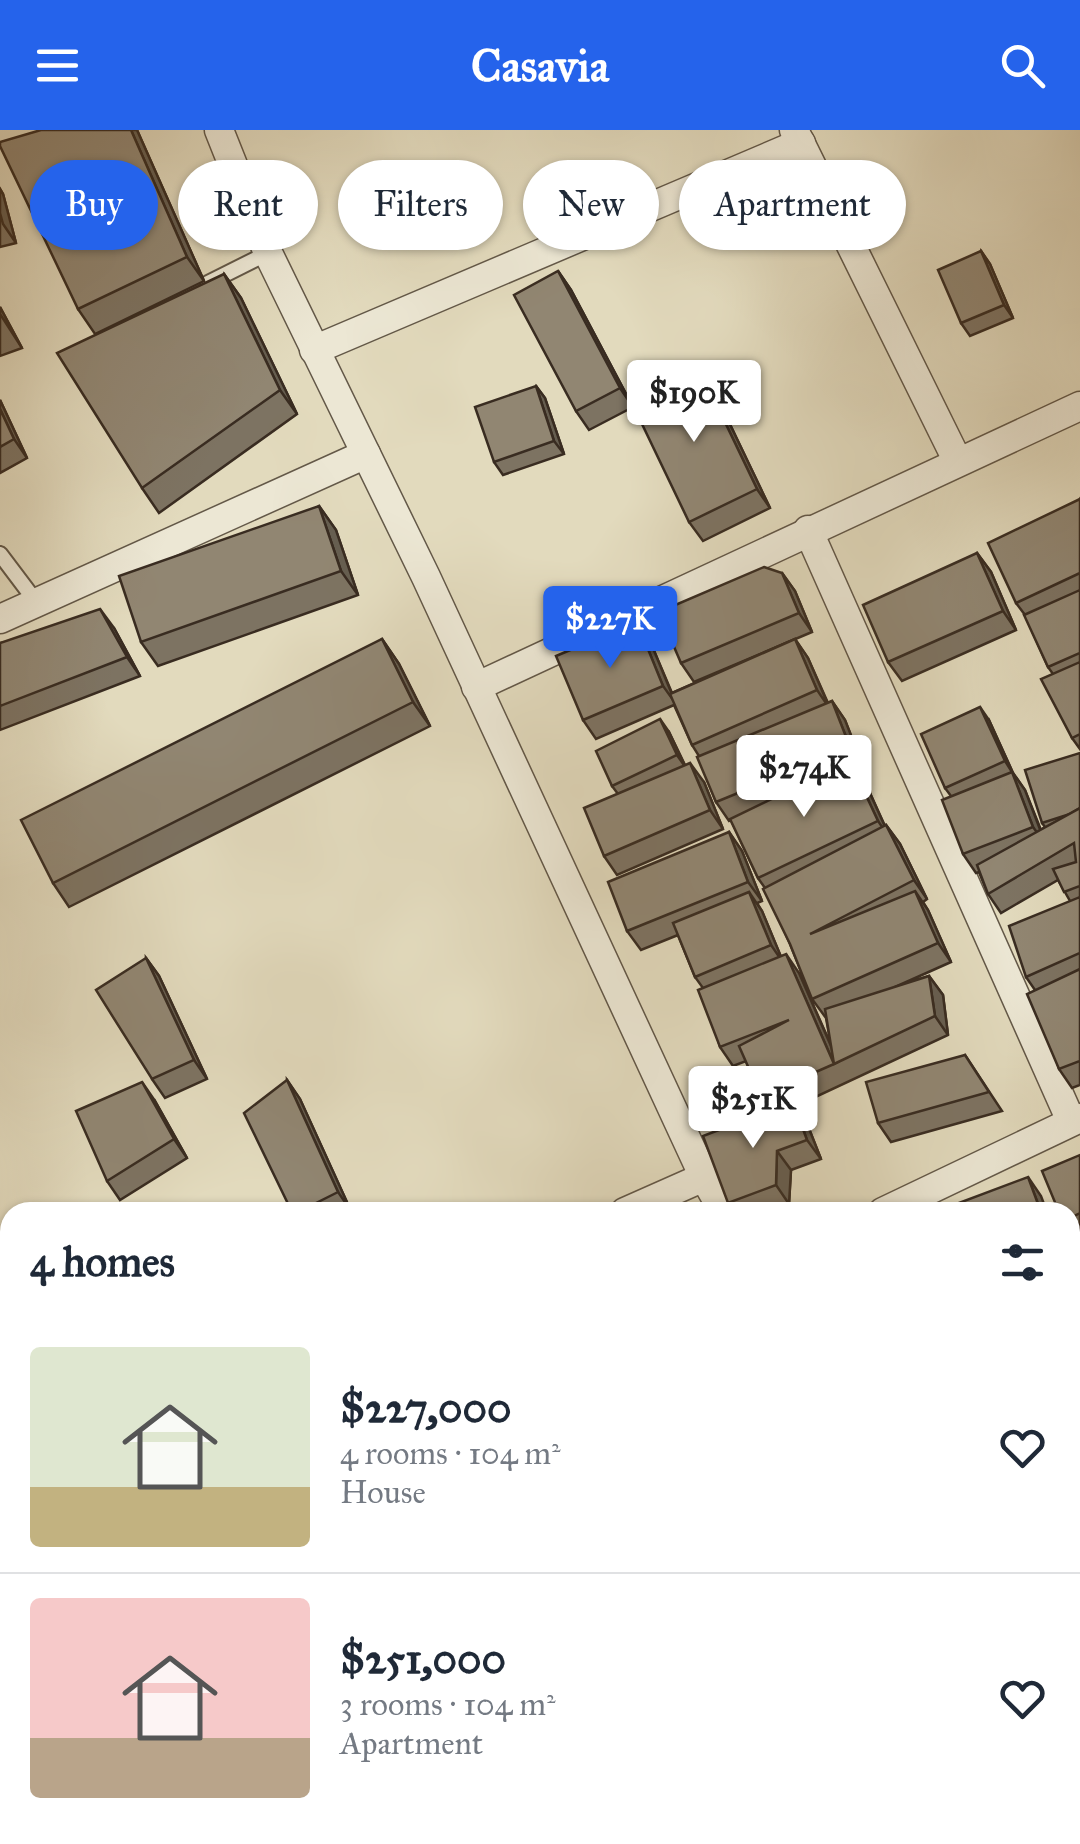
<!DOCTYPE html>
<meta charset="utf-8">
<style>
:root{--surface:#fff;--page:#f2f2f3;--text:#1f2937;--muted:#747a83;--line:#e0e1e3;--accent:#2563eb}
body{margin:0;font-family:"IM FELL Great Primer",serif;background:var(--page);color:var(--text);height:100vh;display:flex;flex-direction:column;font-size:38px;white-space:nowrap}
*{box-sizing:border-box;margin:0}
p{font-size:32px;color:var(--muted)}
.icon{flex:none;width:55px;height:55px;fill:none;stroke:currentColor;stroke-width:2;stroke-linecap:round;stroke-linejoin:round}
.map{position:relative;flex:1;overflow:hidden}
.details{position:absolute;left:0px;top:1072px;width:1080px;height:642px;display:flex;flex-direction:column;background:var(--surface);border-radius:30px 30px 0 0;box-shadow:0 2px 8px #0004}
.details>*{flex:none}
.guide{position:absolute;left:30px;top:30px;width:1020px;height:90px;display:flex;gap:20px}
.price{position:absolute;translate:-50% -85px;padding:0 22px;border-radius:10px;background:#fff;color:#222;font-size:32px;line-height:65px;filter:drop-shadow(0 2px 5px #0008)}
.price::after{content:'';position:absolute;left:50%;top:60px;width:30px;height:22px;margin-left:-15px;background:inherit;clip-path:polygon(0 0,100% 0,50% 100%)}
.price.active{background:var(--accent);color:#fff}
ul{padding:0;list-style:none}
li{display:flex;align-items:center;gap:30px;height:250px;padding:0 30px}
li+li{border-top:2px solid var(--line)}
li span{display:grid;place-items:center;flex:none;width:280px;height:200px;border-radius:10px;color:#555}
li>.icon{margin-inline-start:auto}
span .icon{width:120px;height:120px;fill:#fffc;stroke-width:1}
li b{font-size:42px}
h2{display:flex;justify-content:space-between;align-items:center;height:120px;padding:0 30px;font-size:42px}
.tag{padding:0 35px;border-radius:45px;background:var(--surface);box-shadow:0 2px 8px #0004;font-size:35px;line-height:90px}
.tag.active{background:var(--accent);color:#fff}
header{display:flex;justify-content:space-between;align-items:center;height:130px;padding:0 30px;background:var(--accent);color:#fff;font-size:45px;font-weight:700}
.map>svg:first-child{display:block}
</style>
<header><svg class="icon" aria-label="menu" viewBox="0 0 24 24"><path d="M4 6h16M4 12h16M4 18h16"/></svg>Casavia<svg class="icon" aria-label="search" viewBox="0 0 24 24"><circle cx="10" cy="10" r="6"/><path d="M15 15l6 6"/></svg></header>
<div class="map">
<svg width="1080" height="1714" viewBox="0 0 1080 1714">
<rect width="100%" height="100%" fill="#e2dabd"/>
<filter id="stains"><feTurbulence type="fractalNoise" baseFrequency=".002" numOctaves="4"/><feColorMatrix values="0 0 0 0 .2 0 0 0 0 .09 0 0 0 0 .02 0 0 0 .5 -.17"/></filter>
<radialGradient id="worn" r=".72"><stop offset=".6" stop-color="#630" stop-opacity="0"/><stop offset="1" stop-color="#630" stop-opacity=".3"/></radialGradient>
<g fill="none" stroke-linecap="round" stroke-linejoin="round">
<defs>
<g id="service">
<polyline points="208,153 268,123"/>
<polyline points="0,424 37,473"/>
</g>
<g id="minor">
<polyline points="219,0 268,123 426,447 704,1047 724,1082"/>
<polyline points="794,0 957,330"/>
<polyline points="314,220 801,13"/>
<polyline points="808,400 1071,991"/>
<polyline points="0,489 366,324"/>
<polyline points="476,557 1080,276"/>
<polyline points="625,1082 704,1047"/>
<polyline points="883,1082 1080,988"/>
<polyline points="1070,1325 1080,1321"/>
<polyline points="1003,1705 1007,1714"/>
</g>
<g id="tertiary">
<polyline points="0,1144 10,1166"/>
<polyline points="0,1551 10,1546"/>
<polyline points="251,1705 255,1714"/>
</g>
</defs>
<use href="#service" stroke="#635848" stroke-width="18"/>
<use href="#minor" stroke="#635848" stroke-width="31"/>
<use href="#tertiary" stroke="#635848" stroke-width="36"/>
<use href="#service" stroke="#ece7d4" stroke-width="14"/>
<use href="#minor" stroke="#ece7d4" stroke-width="28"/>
<use href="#tertiary" stroke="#ece7d4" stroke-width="32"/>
</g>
<g fill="#7d7362" stroke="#392c21" stroke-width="2.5">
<polygon points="41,0 137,0 204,151 95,204 78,179"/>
<polygon points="0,59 3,64 16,113 0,117"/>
<polygon points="981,121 990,134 1013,188 970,206 961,193"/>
<polygon points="558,141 571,160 633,277 589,300 576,281"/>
<polygon points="224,144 241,168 297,284 159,383 142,358"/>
<polygon points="0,177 22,218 0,226"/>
<polygon points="699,238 712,257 770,378 703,411 689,392"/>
<polygon points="536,256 545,268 564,324 503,345 494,332"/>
<polygon points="0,270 27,328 0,343"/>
<polygon points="1080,369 1080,619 1072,608 1053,544 1048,537 1025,485 1016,473"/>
<polygon points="319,376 336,400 358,465 158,536 141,512"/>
<polygon points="977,423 991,442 1016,500 902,551 888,532"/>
<polygon points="782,443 795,461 812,502 694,552 681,533"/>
<polygon points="637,492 650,511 672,563 795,509 808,528 828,573 832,571 845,590 863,636 856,639 864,650 885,696 886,695 900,714 927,769 923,772 928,780 951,832 895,857 929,846 943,865 948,905 796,976 806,991 821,1029 791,1040 789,1074 766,1082 734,1082 728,1073 771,980 761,966 746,931 733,936 720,917 703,858 695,847 678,805 641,820 627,801 729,702 742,721 762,771 757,773 762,781 781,827 799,843 831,915 826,888 812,869 790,814 765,758 758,748 731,690 729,691 716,672 699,626 692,615 674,575 596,609 583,590"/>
<polygon points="114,498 140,546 0,600 0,513"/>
<polygon points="382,509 399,534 430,596 69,777 53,753"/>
<polygon points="989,590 1013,643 1025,660 1041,700 1045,697 1042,693 1080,623 1080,955 1072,958 1059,939 1035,860 1026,847 1070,771 1058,750 1001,783 988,764 979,742 976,743 963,724 951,666 945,658"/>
<polygon points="669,602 685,635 704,652 723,699 617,745 604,726 618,664 612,656"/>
<polygon points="146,828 159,846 207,949 165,968 152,949"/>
<polygon points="965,925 1002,981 891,1012 878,993"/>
<polygon points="287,950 300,969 351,1081 348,1082 292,1082"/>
<polygon points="155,971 187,1028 120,1070 107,1051"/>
<polygon points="1080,1025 1080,1145 1075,1138 1070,1123 1070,1082"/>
<polygon points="0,1288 2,1292 10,1298 10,1440 2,1414 0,1415"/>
<polygon points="1070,1388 1080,1403 1080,1514 1072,1518 1070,1515"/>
</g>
<g fill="#665e50" stroke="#392c21" stroke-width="2.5">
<polygon points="131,0 137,0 204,151 187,127"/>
<polygon points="0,59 3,64 16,113 3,94 0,83"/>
<polygon points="981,121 990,134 1013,188 1004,175"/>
<polygon points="558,141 571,160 633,277 620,258"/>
<polygon points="224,144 241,168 297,284 280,260"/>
<polygon points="0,177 22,218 0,184"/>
<polygon points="699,238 712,257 770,378 757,359"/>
<polygon points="536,256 545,268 564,324 554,311"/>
<polygon points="0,270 27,328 14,309 0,279"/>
<polygon points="319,376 336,400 358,465 341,441"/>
<polygon points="977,423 991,442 1016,500 1003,481"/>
<polygon points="782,443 795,461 812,502 799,483"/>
<polygon points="100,479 114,498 140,546 127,527"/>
<polygon points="637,492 650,511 676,574 663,556"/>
<polygon points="382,509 399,534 430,596 413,572"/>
<polygon points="795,509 808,528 830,579 817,560"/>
<polygon points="832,571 845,590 863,636 850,617"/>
<polygon points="980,577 989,590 1013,643 1025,660 1046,715 1033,697 1012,642 1005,631"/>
<polygon points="660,589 669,602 686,638 677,625"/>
<polygon points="850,631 864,650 891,710 878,691"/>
<polygon points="690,633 704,652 723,699 710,680"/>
<polygon points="886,695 900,714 927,769 914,750"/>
<polygon points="729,702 742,721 762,771 748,752"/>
<polygon points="915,761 928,780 951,832 938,813"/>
<polygon points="749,762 762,781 784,834 771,815"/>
<polygon points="786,824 799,843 838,932 834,934"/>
<polygon points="146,828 159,846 207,949 194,930"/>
<polygon points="929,846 943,865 948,905 935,886"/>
<polygon points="287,950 300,969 351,1081 338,1062"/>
<polygon points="142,952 155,971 187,1028 174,1009"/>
<polygon points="793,972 806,991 821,1029 807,1010"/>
<polygon points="777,1021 791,1040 789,1074 776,1055"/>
<polygon points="1028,1047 1041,1066 1047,1082 1041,1082"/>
<polygon points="1070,1388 1080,1403 1080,1414 1070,1392"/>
<polygon points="135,1705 140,1705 144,1714 139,1714"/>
</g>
<g fill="#918672" stroke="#392c21" stroke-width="2.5">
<polygon points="41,0 131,0 187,127 78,179 0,16 0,12"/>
<polygon points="981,121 1004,175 961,193 938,140"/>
<polygon points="558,141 620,258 576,281 514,165"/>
<polygon points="224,144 280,260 142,358 57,223"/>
<polygon points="699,238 757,359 689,392 631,271"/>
<polygon points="536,256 554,311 494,332 475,277"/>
<polygon points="0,279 14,309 0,317"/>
<polygon points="1080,369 1080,443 1016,473 988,413"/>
<polygon points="319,376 341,441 141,512 119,446"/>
<polygon points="977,423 1003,481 888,532 863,475"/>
<polygon points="764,437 782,443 799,483 681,533 659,482"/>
<polygon points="1080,460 1080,523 1048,537 1024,485"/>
<polygon points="100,479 127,527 0,576 0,513"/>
<polygon points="637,492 663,556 583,590 556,526"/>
<polygon points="382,509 413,572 53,753 21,690"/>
<polygon points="795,509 817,560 692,615 670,564"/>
<polygon points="1080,532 1080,604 1072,608 1041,549"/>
<polygon points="832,571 850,617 716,672 697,627"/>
<polygon points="980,577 1005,631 945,658 921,604"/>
<polygon points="660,589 677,625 612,656 596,621"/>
<polygon points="1080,623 1080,678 1070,684 1042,693 1025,640"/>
<polygon points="850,631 878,691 758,748 730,689"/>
<polygon points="690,633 710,680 604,726 584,678"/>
<polygon points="1012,642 1033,697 963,724 942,670"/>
<polygon points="1080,678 1080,756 1064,762 1053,739 1076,732 1074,713 988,764 977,735"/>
<polygon points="886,695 914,750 810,804 915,761 938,813 812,869 790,814 763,759"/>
<polygon points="729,702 748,752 627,801 608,752"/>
<polygon points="749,762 771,815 695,847 673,793"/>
<polygon points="1080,767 1080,823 1026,847 1009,796"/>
<polygon points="786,824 834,934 825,879 929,846 935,886 834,934 761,966 739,916 789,890 720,917 698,860"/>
<polygon points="146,828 194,930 152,949 96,860"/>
<polygon points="1080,839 1080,931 1059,939 1027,864"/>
<polygon points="965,925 989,962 878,993 866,952"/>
<polygon points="287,950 338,1062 298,1082 292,1082 244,983"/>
<polygon points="142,952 174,1009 107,1051 76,981"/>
<polygon points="793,972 807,1010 777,1021 776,1055 728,1073 703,1006"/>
<polygon points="1080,1025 1080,1083 1070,1088 1070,1082 1059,1082 1042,1041"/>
<polygon points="1028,1047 1041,1082 935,1082"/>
<polygon points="640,1076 643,1082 626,1082"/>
<polygon points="1080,1093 1080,1136 1075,1138 1070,1123 1070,1096"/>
<polygon points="5,1291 10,1304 10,1332 0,1337 0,1293"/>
<polygon points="10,1346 10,1390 0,1396 0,1351"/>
<polygon points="1070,1392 1080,1414 1080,1490 1070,1494"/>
<polygon points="10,1406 10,1440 0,1410"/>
<polygon points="68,1705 135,1705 139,1714 48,1714"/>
</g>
<rect width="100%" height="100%" filter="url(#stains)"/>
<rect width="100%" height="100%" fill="url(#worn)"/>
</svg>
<b class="price" style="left:694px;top:315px">$190K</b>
<b class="price active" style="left:610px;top:541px">$227K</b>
<b class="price" style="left:804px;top:690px">$274K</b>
<b class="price" style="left:753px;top:1021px">$251K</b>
<div class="guide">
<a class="tag active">Buy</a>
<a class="tag">Rent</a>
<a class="tag">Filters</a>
<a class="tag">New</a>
<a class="tag">Apartment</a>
</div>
<section class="details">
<h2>4 homes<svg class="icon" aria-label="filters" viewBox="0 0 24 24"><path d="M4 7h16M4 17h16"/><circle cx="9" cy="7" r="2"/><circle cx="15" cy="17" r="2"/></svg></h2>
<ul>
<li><span style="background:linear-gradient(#dfe7d0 70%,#c2b280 0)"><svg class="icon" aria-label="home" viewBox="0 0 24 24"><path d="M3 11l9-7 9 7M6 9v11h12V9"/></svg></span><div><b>$227,000</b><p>4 rooms · 104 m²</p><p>House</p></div><svg class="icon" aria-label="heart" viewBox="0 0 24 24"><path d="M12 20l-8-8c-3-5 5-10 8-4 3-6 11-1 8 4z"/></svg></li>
<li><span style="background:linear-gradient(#f6c9c9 70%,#b9a48a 0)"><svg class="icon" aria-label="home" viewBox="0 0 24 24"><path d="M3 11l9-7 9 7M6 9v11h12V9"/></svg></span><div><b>$251,000</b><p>3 rooms · 104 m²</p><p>Apartment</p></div><svg class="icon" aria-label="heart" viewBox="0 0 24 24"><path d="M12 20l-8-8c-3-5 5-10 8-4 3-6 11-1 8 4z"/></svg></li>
</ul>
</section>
</div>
